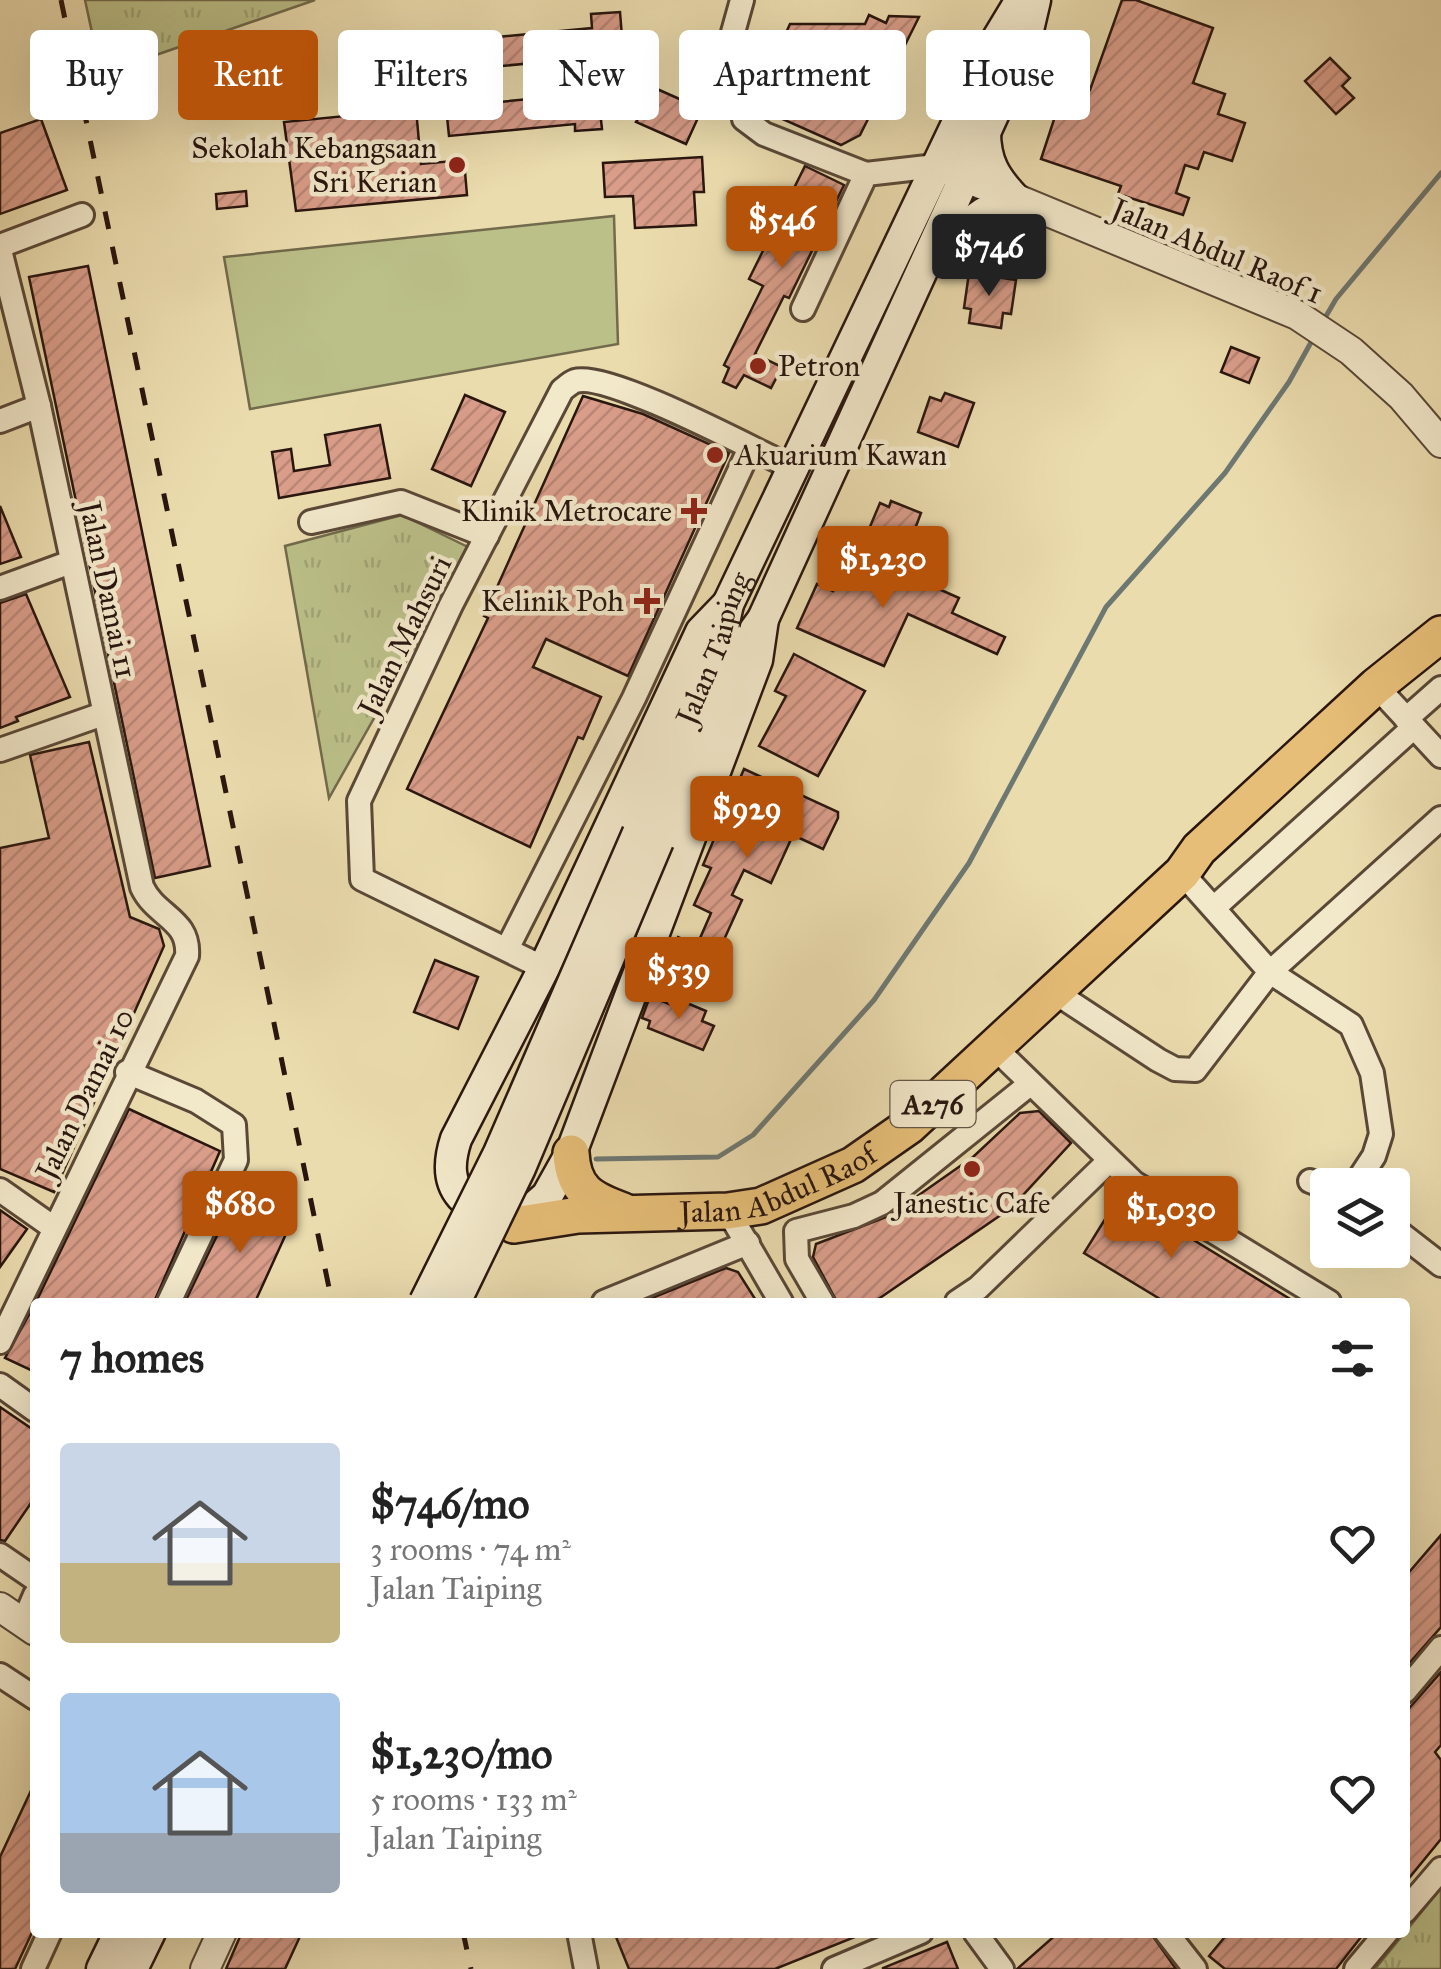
<!DOCTYPE html>
<meta charset="utf-8">
<style>
:root{--surface:#fff;--page:#f2f2f2;--text:#222;--muted:#767676;--accent:#b45309}
body{margin:0;font-family:"IM FELL Great Primer",serif;background:var(--page);color:var(--text);height:100vh;display:flex;flex-direction:column;font-size:38px;white-space:nowrap}
*{box-sizing:border-box;margin:0}
p{font-size:32px;color:var(--muted)}
.icon{flex:none;width:55px;height:55px;fill:none;stroke:currentColor;stroke-width:2;stroke-linecap:round;stroke-linejoin:round}
.map{position:relative;flex:1;overflow:hidden}
.sheet{position:absolute;left:30px;top:1298px;width:1380px;height:640px;display:flex;flex-direction:column;background:var(--surface);border-radius:10px;box-shadow:0 10px 40px #0002}
.sheet>*{flex:none}
.banner{position:absolute;left:30px;top:30px;width:1382px;height:90px;display:flex;gap:20px}
.tools{position:absolute;left:1310px;top:1168px;display:grid;gap:20px}
.tools a{display:grid;place-items:center;width:100px;height:100px;border-radius:10px;background:var(--surface);box-shadow:0 10px 40px #0002;font-size:50px}
.price{position:absolute;translate:-50% -85px;padding:0 22px;border-radius:10px;background:var(--accent);color:#fff;font-size:32px;line-height:65px;filter:drop-shadow(0 2px 5px #0008)}
.price::after{content:'';position:absolute;left:50%;top:60px;width:30px;height:22px;margin-left:-15px;background:inherit;clip-path:polygon(0 0,100% 0,50% 100%)}
.price.selected{background:#222;color:#fff}
ul{padding:0;list-style:none}
li{display:flex;align-items:center;gap:30px;height:250px;padding:0 30px}
li span{display:grid;place-items:center;flex:none;width:280px;height:200px;border-radius:10px;color:#555}
li>.icon{margin-inline-start:auto}
span .icon{width:120px;height:120px;fill:#fffc;stroke-width:1}
li b{font-size:42px}
h2{display:flex;justify-content:space-between;align-items:center;height:120px;padding:0 30px;font-size:42px}
.tag{padding:0 35px;border-radius:10px;background:var(--surface);box-shadow:0 10px 40px #0002;font-size:35px;line-height:90px}
.tag.selected{background:var(--accent);color:#fff}
.map>svg:first-child{display:block}
</style>
<div class="map">
<svg width="1441" height="1969" viewBox="0 0 1441 1969">
<defs>
<pattern id="grass-tufts" width="24" height="20" patternUnits="userSpaceOnUse" patternTransform="scale(2.5)"><rect width="24" height="20" fill="#bbbf88"/><path d="M3 7l-1-3M5 7V3M7 7l1-3M15 17l-1-3M17 17v-4M19 17l1-3" fill="none" stroke="#a1a374"/></pattern>
<pattern id="building-hatch" width="6" height="6" patternUnits="userSpaceOnUse" patternTransform="scale(2.5)"><rect width="6" height="6" fill="#d99d89"/><path d="M-1 1l2-2M0 6l6-6M5 7l2-2" fill="none" stroke="#ba8675"/></pattern>
</defs>
<rect width="100%" height="100%" fill="#ebdcae"/>
<filter id="stains"><feTurbulence type="fractalNoise" baseFrequency=".002" numOctaves="4"/><feColorMatrix values="0 0 0 0 .2 0 0 0 0 .09 0 0 0 0 .02 0 0 0 .5 -.17"/></filter>
<radialGradient id="worn" r=".72"><stop offset=".6" stop-color="#630" stop-opacity="0"/><stop offset="1" stop-color="#630" stop-opacity=".3"/></radialGradient>
<g fill="url(#grass-tufts)" stroke="#726a4c" stroke-width="2.5">
<polygon points="85,0 315,0 101,74"/>
<polygon points="402,515 470,548 329,798 285,546"/>
<polygon points="1441,1888 1441,1969 1375,1969"/>
</g>
<polygon fill="#bbbf88" stroke="#726a4c" stroke-width="2.5" points="614,216 618,344 250,409 224,257"/>
<g fill="none" stroke-linecap="round" stroke-linejoin="round">
<g stroke="#6e7873" stroke-width="5">
<polyline points="1322,323 1336,299 1441,173"/>
<polyline points="596,1159 718,1157 753,1135 874,1000 969,863 1106,607 1225,473 1289,382 1314,337"/>
</g>
</g>
<g fill="url(#building-hatch)" stroke="#29160f" stroke-width="2.5">
<polygon points="1122,0 1136,0 1213,28 1193,83 1225,94 1218,114 1245,123 1232,161 1204,152 1198,169 1185,165 1176,193 1189,198 1183,215 1118,194 1121,186 1041,159 1066,83 1090,90"/>
<polygon points="620,12 624,61 595,64 602,129 575,131 575,124 449,136 446,107 572,95 569,66 545,68 544,62 384,77 382,48 592,28 591,14"/>
<polygon points="869,15 886,23 889,16 919,17 860,135 841,145 758,108 757,97 790,24 865,24"/>
<polygon points="1330,58 1350,78 1342,86 1354,98 1336,114 1305,81"/>
<polygon points="657,89 702,109 686,144 636,122"/>
<polygon points="416,109 421,164 464,160 467,195 296,211 284,122"/>
<polygon points="41,119 67,190 0,214 0,133"/>
<polygon points="702,157 704,192 694,192 696,225 635,228 633,196 605,197 603,163"/>
<polygon points="805,166 844,185 789,298 784,296 755,354 782,367 771,388 744,375 736,388 723,382 729,368 724,365 763,286 749,279"/>
<polygon points="246,191 247,206 217,209 216,194"/>
<polygon points="88,266 210,866 155,878 29,277"/>
<polygon points="969,273 1016,280 1011,314 1003,313 1001,328 969,323 971,309 964,308"/>
<polygon points="1231,347 1259,358 1249,383 1221,372"/>
<polygon points="945,393 974,403 958,447 918,432 930,397 941,401"/>
<polygon points="465,395 505,412 471,486 432,469"/>
<polygon points="583,396 643,414 729,453 628,676 546,639 533,667 601,697 583,739 578,737 530,847 407,789 488,618 484,616"/>
<polygon points="380,425 390,478 279,498 272,452 291,449 294,471 330,465 325,435"/>
<polygon points="891,501 921,513 909,545 869,529 880,503 889,507"/>
<polygon points="0,506 21,557 0,564"/>
<polygon points="851,550 959,598 952,613 1005,637 997,654 908,614 884,666 797,628 817,584 833,591"/>
<polygon points="26,594 70,697 16,717 18,721 0,728 0,603"/>
<polygon points="794,654 865,691 818,776 759,746 786,696 775,691"/>
<polygon points="89,742 130,917 159,929 164,946 54,1192 0,1169 0,848 49,838 30,755"/>
<polygon points="744,769 838,812 838,818 823,849 793,835 771,883 744,870 732,895 742,900 717,955 722,957 710,983 697,977 694,984 671,973 674,966 666,963 678,937 697,945 711,913 694,905 711,868 703,865"/>
<polygon points="435,960 478,977 458,1029 414,1012"/>
<polygon points="650,996 679,1008 682,1001 706,1011 702,1021 714,1026 703,1050 648,1028 650,1021 642,1018"/>
<polygon points="129,1109 220,1151 154,1302 36,1302"/>
<polygon points="1039,1111 1071,1143 1011,1208 874,1302 837,1302 813,1257 816,1244 889,1216 973,1157 1020,1113"/>
<polygon points="1120,1195 1295,1302 1165,1302 1084,1253"/>
<polygon points="235,1198 291,1223 255,1302 185,1302"/>
<polygon points="0,1210 27,1229 0,1267"/>
<polygon points="726,1268 738,1272 757,1302 642,1302"/>
<polygon points="35,1304 35,1372 5,1358"/>
<polygon points="0,1407 35,1431 35,1497 5,1541 0,1540"/>
<polygon points="1441,1535 1441,1627 1405,1668 1405,1577"/>
<polygon points="1441,1672 1441,1745 1435,1752 1441,1760 1441,1839 1405,1883 1405,1713"/>
<polygon points="35,1782 35,1926 15,1969 0,1969 0,1857"/>
<polygon points="242,1932 302,1932 285,1969 226,1969"/>
<polygon points="614,1932 865,1932 865,1933 775,1969 629,1969"/>
<polygon points="1059,1932 1150,1932 1176,1969 1017,1969"/>
<polygon points="1229,1932 1365,1932 1336,1969 1225,1969 1209,1956"/>
<polygon points="947,1942 958,1969 883,1969 883,1968"/>
</g>
<g fill="none" stroke-linecap="round" stroke-linejoin="round">
<defs>
<g id="minor">
<polyline points="742,0 732,36 744,119 764,134 866,174"/>
<polyline points="0,246 82,215"/>
<path d="M0,250L39,406L142,887C156,917 190,919 187,956L0,1342"/>
<polyline points="803,309 866,174 936,166"/>
<polyline points="0,421 39,406"/>
<polyline points="311,522 401,502 487,536"/>
<polyline points="0,588 71,562"/>
<polyline points="1376,686 1441,756"/>
<polyline points="1406,719 1441,688"/>
<polyline points="0,750 103,714"/>
<polyline points="1182,873 1270,972 1351,1025 1372,1073 1381,1134 1374,1156 1355,1185"/>
<polyline points="1216,906 1414,727"/>
<polyline points="507,949 634,698 750,448"/>
<path d="M544,968L362,879L359,801L451,605L562,390C566,387 570,383 575,381C608,371 756,451 793,468"/>
<polyline points="1053,991 1158,1060 1175,1069 1195,1070 1270,972 1441,818"/>
<polyline points="994,1047 1134,1183 1329,1302"/>
<polyline points="127,1072 196,1101 234,1125 236,1160 169,1302"/>
<polyline points="1310,1181 1328,1188"/>
<polyline points="0,1190 54,1228"/>
<polyline points="728,1211 781,1302"/>
<polyline points="1392,1227 1441,1265"/>
<polyline points="604,1302 748,1243"/>
<polyline points="822,1302 797,1259 796,1231 854,1216 882,1203 1030,1084"/>
<polyline points="957,1302 978,1288 1109,1161"/>
<polyline points="0,1385 35,1410"/>
<polyline points="0,1555 35,1579"/>
<polyline points="23,1623 35,1595"/>
<polyline points="0,1675 35,1698"/>
<polyline points="1405,1691 1441,1648"/>
<polyline points="1405,1911 1441,1869"/>
<polyline points="579,1932 586,1969"/>
<polyline points="975,1932 1002,1969"/>
<polyline points="1166,1932 1195,1969"/>
<polyline points="33,1969 50,1932"/>
<polyline points="834,1969 921,1932"/>
<polyline points="1356,1969 1387,1932"/>
</g>
<g id="tertiary">
<polyline points="947,170 1297,315 1351,351 1401,396 1441,443"/>
<polyline points="0,1607 35,1631"/>
<polyline points="205,1969 222,1932"/>
</g>
<g id="secondary">
<path d="M933,250L984,213L1019,203C995,179 984,162 985,127"/>
<path d="M728,604L701,632L544,968L456,1139C438,1194 469,1208 514,1225L547,1196L571,1153L757,660L763,619"/>
<path id="s1" d="M638,833L720,641L728,604L998,38L1021,0"/>
<polyline points="658,841 739,652 763,619 1024,47 1035,0"/>
<polyline points="102,1969 120,1932"/>
<polyline points="132,1969 150,1932"/>
</g>
<g id="primary">
<path d="M571,1153C573,1190 590,1199 623,1211"/>
<path id="s2" d="M514,1225L578,1215L728,1211L761,1206L853,1165L909,1126L1182,873L1199,849L1376,686L1441,634"/>
</g>
</defs>
<use href="#minor" stroke="#5a4837" stroke-width="28"/>
<use href="#tertiary" stroke="#5a4837" stroke-width="32"/>
<use href="#secondary" stroke="#29160f" stroke-width="35"/>
<use href="#primary" stroke="#29160f" stroke-width="40"/>
<use href="#minor" stroke="#f2e8ca" stroke-width="22"/>
<use href="#tertiary" stroke="#f2e8ca" stroke-width="28"/>
<use href="#secondary" stroke="#f2e8ca" stroke-width="30"/>
<use href="#primary" stroke="#e6be77" stroke-width="35"/>
<g stroke="#29160f" stroke-width="5" stroke-dasharray="18 18" stroke-linecap="butt">
<polyline points="61,0 332,1302"/>
<polyline points="463,1932 471,1969"/>
</g>
<defs>
<g id="secondary-bridge">
<polyline points="425,1302 499,1153 638,833"/>
<polyline points="455,1302 520,1168 658,841"/>
</g>
</defs>
<use href="#secondary-bridge" stroke="#29160f" stroke-width="35" stroke-linecap="butt"/>
<use href="#secondary-bridge" stroke="#f2e8ca" stroke-width="30"/>
</g>
<g fill="#8f2418" stroke="#f2e8ca" stroke-width="4">
<circle cx="457" cy="165" r="10"/>
<circle cx="758" cy="366" r="10"/>
<circle cx="715" cy="455" r="10"/>
<path d="M689 496h10v10h10v10h-10v10h-10v-10h-10v-10h10z"/>
<path d="M642 586h10v10h10v10h-10v10h-10v-10h-10v-10h10z"/>
<circle cx="972" cy="1169" r="10"/>
</g>
<g text-anchor="middle" stroke-width="9" stroke-linejoin="round" paint-order="stroke">
<rect fill="#f2e8ca" stroke="#655547" stroke-width="2.5" x="890.5" y="1081" width="85" height="46" rx="8"/>
<g font-size="28" font-weight="bold" fill="#29160f">
<text x="933" y="1114">A276</text>
</g>
<g font-size="30" fill="#29160f" stroke="#f2e8ca" text-anchor="end">
<text x="437" y="158">Sekolah Kebangsaan<tspan x="437" dy="34">Sri Kerian</tspan></text>
<text x="778" y="376" text-anchor="start">Petron</text>
<text x="735" y="465" text-anchor="start">Akuarium Kawan</text>
<text x="672" y="521">Klinik Metrocare</text>
<text x="624" y="611">Kelinik Poh</text>
<text x="972" y="1213" text-anchor="middle">Janestic Cafe</text>
</g>
<g font-size="30" fill="#29160f" stroke="#f2e8ca">
<text transform="translate(1217 251) rotate(23)" y="10">Jalan Abdul Raof 1</text>
<text transform="translate(108 590) rotate(78)" y="10">Jalan Damai 11</text>
<text transform="translate(405 636) rotate(-64)" y="10">Jalan Mahsuri</text>
<text dy="10" stroke="none"><textPath href="#s1" startOffset="200">Jalan Taiping</textPath></text>
<text transform="translate(85 1094) rotate(-64)" y="10">Jalan Damai 10</text>
<text dy="10" stroke="none"><textPath href="#s2" startOffset="270">Jalan Abdul Raof</textPath></text>
</g>
</g>
<rect width="100%" height="100%" filter="url(#stains)"/>
<rect width="100%" height="100%" fill="url(#worn)"/>
</svg>
<div class="tools">
<a><svg class="icon" aria-label="layers" viewBox="0 0 24 24"><path d="M12 4l9 5-9 5-9-5zM3 14l9 5 9-5"/></svg></a>
</div>
<b class="price" style="left:782px;top:271px">$546</b>
<b class="price selected" style="left:989px;top:299px">$746</b>
<b class="price" style="left:883px;top:611px">$1,230</b>
<b class="price" style="left:747px;top:861px">$929</b>
<b class="price" style="left:679px;top:1022px">$539</b>
<b class="price" style="left:240px;top:1256px">$680</b>
<b class="price" style="left:1171px;top:1261px">$1,030</b>
<div class="banner">
<a class="tag">Buy</a>
<a class="tag selected">Rent</a>
<a class="tag">Filters</a>
<a class="tag">New</a>
<a class="tag">Apartment</a>
<a class="tag">House</a>
</div>
<section class="sheet">
<h2>7 homes<svg class="icon" aria-label="filters" viewBox="0 0 24 24"><path d="M4 7h16M4 17h16"/><circle cx="9" cy="7" r="2"/><circle cx="15" cy="17" r="2"/></svg></h2>
<ul>
<li><span style="background:linear-gradient(#c9d6e8 60%,#c2b280 0)"><svg class="icon" aria-label="home" viewBox="0 0 24 24"><path d="M3 11l9-7 9 7M6 9v11h12V9"/></svg></span><div><b>$746/mo</b><p>3 rooms · 74 m²</p><p>Jalan Taiping</p></div><svg class="icon" aria-label="heart" viewBox="0 0 24 24"><path d="M12 20l-8-8c-3-5 5-10 8-4 3-6 11-1 8 4z"/></svg></li>
<li><span style="background:linear-gradient(#a9c7e8 70%,#9aa5b1 0)"><svg class="icon" aria-label="home" viewBox="0 0 24 24"><path d="M3 11l9-7 9 7M6 9v11h12V9"/></svg></span><div><b>$1,230/mo</b><p>5 rooms · 133 m²</p><p>Jalan Taiping</p></div><svg class="icon" aria-label="heart" viewBox="0 0 24 24"><path d="M12 20l-8-8c-3-5 5-10 8-4 3-6 11-1 8 4z"/></svg></li>
</ul>
</section>
</div>
